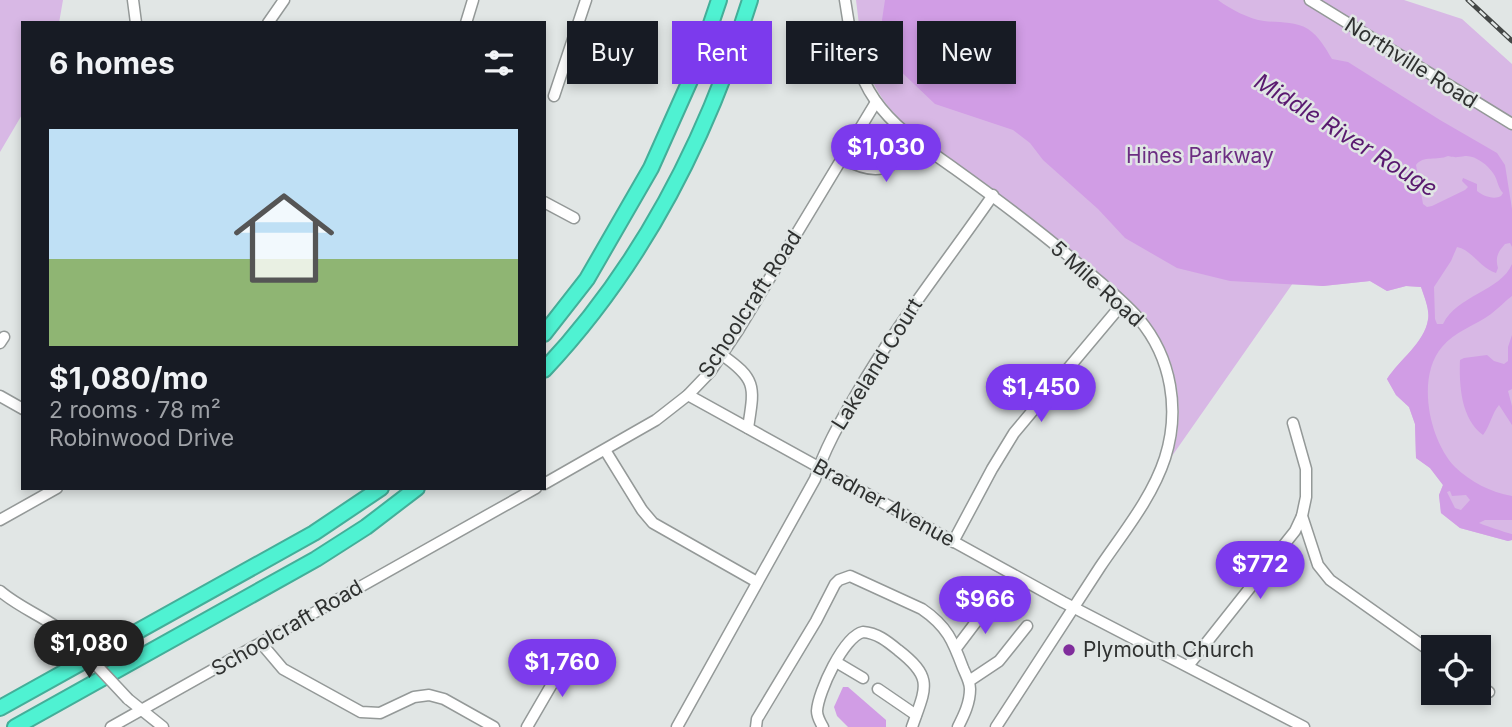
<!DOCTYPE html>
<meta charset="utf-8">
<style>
:root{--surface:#171b24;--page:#242831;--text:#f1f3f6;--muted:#9ea1a6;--accent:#7c3aed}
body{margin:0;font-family:Inter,sans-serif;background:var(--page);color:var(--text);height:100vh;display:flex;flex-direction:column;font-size:26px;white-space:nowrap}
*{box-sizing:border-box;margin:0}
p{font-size:23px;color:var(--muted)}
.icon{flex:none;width:38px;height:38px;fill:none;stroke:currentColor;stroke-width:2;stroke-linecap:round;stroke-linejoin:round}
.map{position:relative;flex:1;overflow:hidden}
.sheet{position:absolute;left:21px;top:21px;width:525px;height:469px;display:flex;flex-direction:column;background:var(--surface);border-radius:0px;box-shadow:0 4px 10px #0003}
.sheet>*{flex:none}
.hud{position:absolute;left:567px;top:21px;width:665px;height:63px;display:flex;gap:14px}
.tools{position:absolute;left:1421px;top:635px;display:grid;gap:14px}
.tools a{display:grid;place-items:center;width:70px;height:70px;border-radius:0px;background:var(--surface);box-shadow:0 4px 10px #0003;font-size:35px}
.price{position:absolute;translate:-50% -60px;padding:0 16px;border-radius:24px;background:var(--accent);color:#fff;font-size:23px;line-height:46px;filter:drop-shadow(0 2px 4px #0008)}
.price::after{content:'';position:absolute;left:50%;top:42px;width:21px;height:16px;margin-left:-10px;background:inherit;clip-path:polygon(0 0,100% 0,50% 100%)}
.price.active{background:#222;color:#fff}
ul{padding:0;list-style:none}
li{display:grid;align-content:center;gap:14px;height:371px;padding:0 28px}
li span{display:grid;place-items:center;height:217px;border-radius:0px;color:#555}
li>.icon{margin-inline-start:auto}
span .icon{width:126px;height:126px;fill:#fffc;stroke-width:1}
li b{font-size:30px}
h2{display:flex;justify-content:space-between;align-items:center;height:84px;padding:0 28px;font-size:30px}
.chip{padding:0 24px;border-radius:0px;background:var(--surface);box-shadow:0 4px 10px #0003;font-size:24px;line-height:63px}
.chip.active{background:var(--accent);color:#fff}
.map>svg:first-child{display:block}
</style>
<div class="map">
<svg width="1512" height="727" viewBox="0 0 1512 727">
<rect width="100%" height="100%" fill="#e1e6e5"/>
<g fill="#d8b8e5">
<polygon points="0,0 63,0 59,23 23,23 23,113 0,152"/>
<path d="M856,0H1404L1462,19L1512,64V540L1508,541L1460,528L1441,513L1439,495L1443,485L1430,468L1416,458L1415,424L1409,407L1396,395L1387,379C1400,359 1425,343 1428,319C1430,309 1424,296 1421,287L1406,286L1387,291L1370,281L1323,286L1293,283L1172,456C1187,409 1177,355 1145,317C1125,293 1097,274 1073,254C1041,228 1011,201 977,178C946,156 911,135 887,105C862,72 861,39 856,0Z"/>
</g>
<g fill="#d19de5" fill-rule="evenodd">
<path d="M885,0H1218C1230,9 1249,19 1264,21C1279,23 1294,21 1308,29C1319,36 1326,49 1332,59L1348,62L1440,120L1497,153L1505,165L1512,209V247L1510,243L1505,244C1498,252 1495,257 1498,268L1496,273C1480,268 1472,250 1457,247L1451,261L1434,287L1435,319L1437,324H1443C1457,295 1501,291 1512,264V296C1505,301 1499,308 1491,314C1476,325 1454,332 1442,347C1416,377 1429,440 1455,467C1471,482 1490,492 1512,496V520H1485L1479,523C1481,524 1510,534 1512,534V540L1508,541L1460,528L1441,513L1439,495L1443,485L1430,468L1416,458L1415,424L1409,407L1396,395L1387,379C1400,359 1424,343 1428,320C1430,310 1424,296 1421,287L1406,286L1387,291L1370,281L1323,286L1230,281L1177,268L1125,238L1098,209L1043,160L1030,143L1013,130L935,104L893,64L882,20ZM1448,156C1456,158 1458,157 1465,156C1475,155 1488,165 1493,173C1498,180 1497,186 1503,193L1501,196C1494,200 1483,196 1477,191V184L1463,178L1462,181L1468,187L1465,190L1432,206L1427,207L1423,204L1416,165C1423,155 1437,161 1448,156ZM1450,491L1452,496L1466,495L1470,500L1461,510L1455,508L1447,492Z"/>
<path d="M1512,335V389L1508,391L1512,406V425L1499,405C1492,413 1490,426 1483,435C1461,419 1459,385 1460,360L1464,358L1487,355L1494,361L1504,364L1508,361V347Z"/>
<polygon points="843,687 848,687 886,720 886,727 848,727 837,716 834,707"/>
</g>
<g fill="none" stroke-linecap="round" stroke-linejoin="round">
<defs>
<g id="minor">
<polyline points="133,0 136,23"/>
<path d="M845,0C851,36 854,70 875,100C896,130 926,148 955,169C997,199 1037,229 1076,262C1097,280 1121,298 1139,319C1172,358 1180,411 1165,458C1152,498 1123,533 1100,567C1065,620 1031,674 996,727"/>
<polyline points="1310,0 1512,124"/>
<polyline points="268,23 284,0"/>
<polyline points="466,23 473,0"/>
<polyline points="554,96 586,0"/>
<path d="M842,158C876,177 891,172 916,141"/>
<polyline points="544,202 574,218"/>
<polyline points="0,343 4,337"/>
<path d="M722,355C758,380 754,388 748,428"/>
<polyline points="688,395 1063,602 1304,727"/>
<polyline points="0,396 23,409"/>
<polyline points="1293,423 1306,469 1306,497 1302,516 1318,565 1330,580 1433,653"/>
<polyline points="605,450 642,510 653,523 757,582"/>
<polyline points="544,484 656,420 688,395 710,372 739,329 876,102"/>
<polyline points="0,520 57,488"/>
<polyline points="953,542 992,469 1014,433 1123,303"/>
<path d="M0,591C22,610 51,619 72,639"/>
<polyline points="261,643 283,669 361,712 380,713 414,697 429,695 444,699 494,727"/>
<polyline points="957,647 988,606"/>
<polyline points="836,662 863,678"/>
<polyline points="1188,666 1295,531 1302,516"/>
<polyline points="969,681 999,661 1027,626"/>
<polyline points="1479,685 1489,692"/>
<polyline points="878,689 916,715"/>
<polyline points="128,699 163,727"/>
<polyline points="111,727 536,488"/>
<polyline points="527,727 570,653"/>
<path d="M677,727L815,479C824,450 839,424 854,398C895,326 946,263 993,195"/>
<path d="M756,727L757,719L816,621L835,584L839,580L850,576L922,609C947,626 953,641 963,668C966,675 970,682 970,689C970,703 964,715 958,727"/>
<path d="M823,727C820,722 817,717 817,711C818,692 844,636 863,632C877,633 887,641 898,650C934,678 926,687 912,727"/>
</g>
<g id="highway">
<polyline points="544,334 587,279 651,168 697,65 719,0"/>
<path d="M544,370C642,266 708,136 750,0"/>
<polyline points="0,708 314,533 381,488"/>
<polyline points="15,727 316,559 366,527 417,488"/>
</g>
</defs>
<use href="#minor" stroke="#949998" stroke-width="13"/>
<use href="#highway" stroke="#44ae99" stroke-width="18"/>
<use href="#minor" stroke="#fff" stroke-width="10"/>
<use href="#highway" stroke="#4ff2d2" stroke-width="14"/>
<defs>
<polyline id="rail" points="1468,0 1512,41"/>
</defs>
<use href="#rail" stroke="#444746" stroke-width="5"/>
<use href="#rail" stroke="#e1e6e5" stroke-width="2.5" stroke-dasharray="8" stroke-linecap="butt"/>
<defs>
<polyline id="minor-bridge" points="72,639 128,699"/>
</defs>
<use href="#minor-bridge" stroke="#949998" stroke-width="13" stroke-linecap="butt"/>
<use href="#minor-bridge" stroke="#fff" stroke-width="10"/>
</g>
<circle fill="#802d9c" stroke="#e1e6e5" stroke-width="2.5" cx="1069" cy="650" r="7"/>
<g text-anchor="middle" stroke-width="5" stroke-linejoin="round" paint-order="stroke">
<g font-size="21" fill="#2f3130" stroke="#e1e6e5">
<text transform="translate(1411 63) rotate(32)" y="7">Northville Road</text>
<text transform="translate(1097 284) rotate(42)" y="7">5 Mile Road</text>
<text transform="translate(750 304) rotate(-57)" y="7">Schoolcraft Road</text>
<text transform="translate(877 364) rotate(-58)" y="7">Lakeland Court</text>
<text transform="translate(884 503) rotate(29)" y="7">Bradner Avenue</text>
<text transform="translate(287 628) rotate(-30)" y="7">Schoolcraft Road</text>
</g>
<g font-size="21" fill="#6c2d82" stroke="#e1e6e5">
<text x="1200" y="163">Hines Parkway</text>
</g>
<g font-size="21" fill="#2f3130" stroke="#e1e6e5" text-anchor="start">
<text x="1083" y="657">Plymouth Church</text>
</g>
<g font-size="23" font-style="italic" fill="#59196f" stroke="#e1e6e5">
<text transform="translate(1346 135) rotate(32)" y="8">Middle River Rouge</text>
</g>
</g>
</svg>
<div class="tools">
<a><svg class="icon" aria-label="locate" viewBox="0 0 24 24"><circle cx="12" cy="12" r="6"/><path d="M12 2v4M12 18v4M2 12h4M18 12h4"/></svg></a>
</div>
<b class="price" style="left:886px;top:184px">$1,030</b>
<b class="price" style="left:1041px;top:424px">$1,450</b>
<b class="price" style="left:1260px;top:601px">$772</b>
<b class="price" style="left:985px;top:636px">$966</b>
<b class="price active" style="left:89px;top:680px">$1,080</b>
<b class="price" style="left:562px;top:699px">$1,760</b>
<div class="hud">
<a class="chip">Buy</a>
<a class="chip active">Rent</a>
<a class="chip">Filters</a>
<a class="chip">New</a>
</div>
<section class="sheet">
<h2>6 homes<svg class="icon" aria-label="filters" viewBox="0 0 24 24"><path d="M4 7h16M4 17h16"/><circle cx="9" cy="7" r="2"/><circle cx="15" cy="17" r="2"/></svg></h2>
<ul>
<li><span style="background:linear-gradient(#bfe0f5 60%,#8fb573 0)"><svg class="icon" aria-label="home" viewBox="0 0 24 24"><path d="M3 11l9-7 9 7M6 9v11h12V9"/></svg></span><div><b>$1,080/mo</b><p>2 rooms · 78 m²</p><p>Robinwood Drive</p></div></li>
</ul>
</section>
</div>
